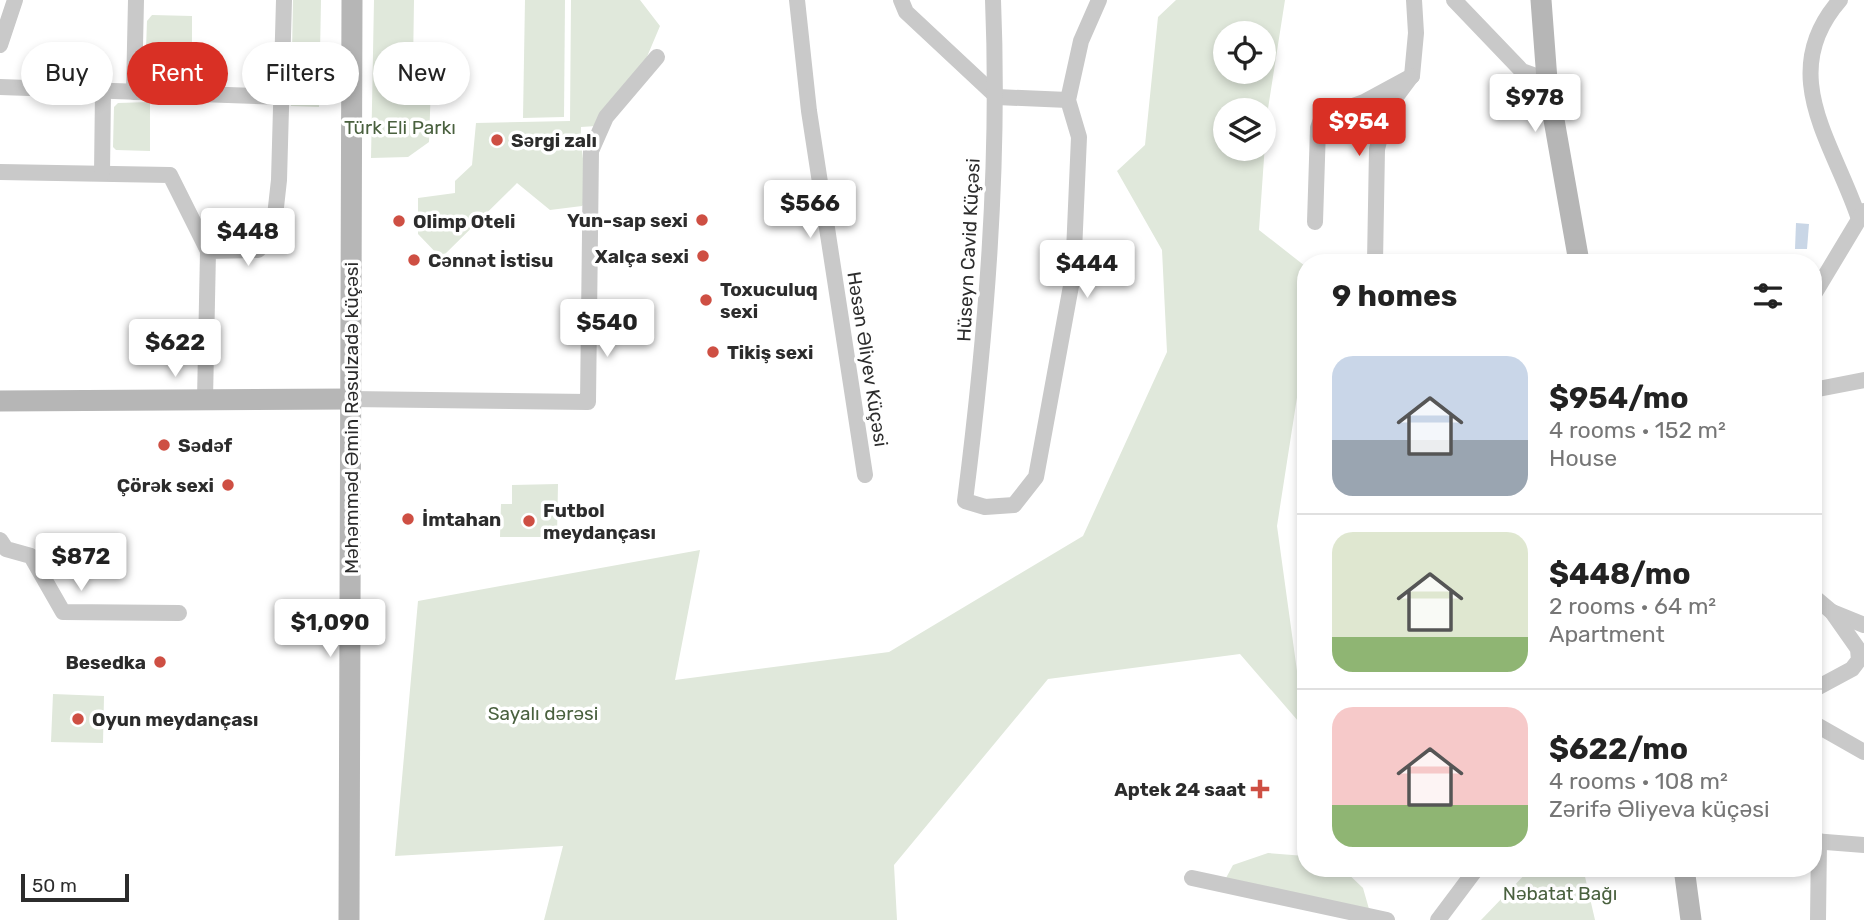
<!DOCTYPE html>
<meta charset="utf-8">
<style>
:root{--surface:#fff;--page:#f2f2f2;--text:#222;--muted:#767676;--line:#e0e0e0;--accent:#d93025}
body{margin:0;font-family:Rubik,sans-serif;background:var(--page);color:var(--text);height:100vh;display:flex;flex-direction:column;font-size:26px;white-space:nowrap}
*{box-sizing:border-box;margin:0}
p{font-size:23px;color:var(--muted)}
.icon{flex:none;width:38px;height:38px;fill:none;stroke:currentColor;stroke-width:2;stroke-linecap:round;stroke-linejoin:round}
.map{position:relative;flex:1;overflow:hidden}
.panel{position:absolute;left:1297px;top:254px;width:525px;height:623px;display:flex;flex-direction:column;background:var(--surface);border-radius:28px;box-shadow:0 4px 10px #0003}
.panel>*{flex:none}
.hud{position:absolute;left:21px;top:42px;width:665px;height:63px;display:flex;gap:14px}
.fabs{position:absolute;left:1213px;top:21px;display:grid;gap:14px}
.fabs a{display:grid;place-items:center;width:63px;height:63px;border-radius:50%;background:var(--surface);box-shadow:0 4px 10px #0003;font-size:35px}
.scale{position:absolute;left:21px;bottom:18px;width:108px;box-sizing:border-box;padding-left:7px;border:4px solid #2c2c2c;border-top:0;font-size:19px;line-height:24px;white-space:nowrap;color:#2c2c2c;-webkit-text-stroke:5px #fff;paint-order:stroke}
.price{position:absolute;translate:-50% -60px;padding:0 16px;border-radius:7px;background:#fff;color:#222;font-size:23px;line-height:46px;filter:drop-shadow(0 2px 4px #0008)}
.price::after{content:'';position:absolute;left:50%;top:42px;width:21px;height:16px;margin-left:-10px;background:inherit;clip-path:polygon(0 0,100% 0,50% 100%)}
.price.active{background:var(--accent);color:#fff}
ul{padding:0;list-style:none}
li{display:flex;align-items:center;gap:21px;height:175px;padding:0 35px}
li+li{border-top:2px solid var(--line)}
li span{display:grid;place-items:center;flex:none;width:196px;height:140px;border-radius:21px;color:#555}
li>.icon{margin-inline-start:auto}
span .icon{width:84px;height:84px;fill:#fffc;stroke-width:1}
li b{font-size:30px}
h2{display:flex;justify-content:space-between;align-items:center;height:84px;padding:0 35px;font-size:30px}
.pill{padding:0 24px;border-radius:32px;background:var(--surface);box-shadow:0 4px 10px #0003;font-size:24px;line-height:63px}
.pill.active{background:var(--accent);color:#fff}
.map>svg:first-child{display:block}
</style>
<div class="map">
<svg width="1864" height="920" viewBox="0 0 1864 920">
<rect width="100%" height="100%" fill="#fff"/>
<g fill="#e0e8db" fill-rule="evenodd">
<polygon points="293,0 321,0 319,107 291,106"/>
<polygon points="374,0 414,0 413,67 431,84 429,142 408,157 371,158"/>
<polygon points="525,0 565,0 564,117 523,118"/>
<path d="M571,0H640L660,26L641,71L596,126L581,127C580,152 587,174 587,200L582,206L550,210L517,183L441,258L418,234V198L455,193V181L472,165L476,123L570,121Z"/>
<path d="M1176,0H1285L1267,115L1259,230L1305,266V346L1277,526L1305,729L1240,654L1048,679L894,865L897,920H544L563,846L395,856L418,601L700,550L675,680L889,652L1083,536L1167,352L1162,250L1117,171L1145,145L1158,17ZM1225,33H1264V72H1225ZM1225,110H1264V149H1225Z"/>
<polygon points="152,15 192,16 192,83 152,82 145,78 147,21"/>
<polygon points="150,102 150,151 116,150 113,147 114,107 118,103"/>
<polygon points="558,484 557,537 500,537 501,504 512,504 512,485"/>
<polygon points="53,694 104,696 103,743 51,742"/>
<polygon points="1268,853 1305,856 1306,868 1342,868 1363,888 1369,909 1226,878 1233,865"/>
<polygon points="1531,868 1583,868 1595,920 1481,920"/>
</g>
<polygon fill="#c9d6e6" points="1796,223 1809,224 1807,249 1795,249"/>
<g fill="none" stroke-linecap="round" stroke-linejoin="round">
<g stroke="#c9c9c9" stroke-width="16">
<polyline points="797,0 809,111 865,475"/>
<polyline points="901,0 906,12 997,97 1068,100"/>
<path d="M993,0C1000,168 986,335 965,501L985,507L1014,505L1036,477L1073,275L1079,137L1068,100L1081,41L1099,0"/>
<polyline points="1454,0 1522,71 1547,80"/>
<path d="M1840,0C1775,74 1834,143 1859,219"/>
<polyline points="0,45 15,0"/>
<polyline points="1412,76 1416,33 1414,0"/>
<polyline points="0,87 282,97"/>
<polyline points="134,92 136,0"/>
<polyline points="0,172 170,175 208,251 258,250 273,234 279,180 284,0"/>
<polyline points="102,173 103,92"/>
<polyline points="1315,222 1318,128 1322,117 1364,102 1412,76"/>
<polyline points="1375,262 1377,149 1387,109 1410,78"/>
<polyline points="1813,296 1864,211"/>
<polyline points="1813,390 1864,380"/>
<polyline points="350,399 588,402 591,151 606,117 657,57"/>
<polyline points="205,400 208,251"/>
<polyline points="0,540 6,549 31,556 63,612 179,613"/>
<polyline points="1813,596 1832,612 1864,625"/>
<polyline points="1813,690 1852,669 1859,660 1858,649 1832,612"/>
<polyline points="1813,723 1864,752"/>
<polyline points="1813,841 1864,845"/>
<polyline points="1192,878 1387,920"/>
<polyline points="1438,920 1477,868"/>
<polyline points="1818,920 1819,841"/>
</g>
<g stroke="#b6b6b6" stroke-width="21">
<polyline points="1541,0 1547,80 1579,262"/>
<polyline points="0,401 350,399"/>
<polyline points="1684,868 1691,920"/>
<polyline points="349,920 352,0"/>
</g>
</g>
<g fill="#ce4f43" stroke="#fff" stroke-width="2.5">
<circle cx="497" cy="140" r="7"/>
<circle cx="702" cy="220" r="7"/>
<circle cx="399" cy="221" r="7"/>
<circle cx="703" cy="256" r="7"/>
<circle cx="414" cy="260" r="7"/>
<circle cx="706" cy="300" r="7"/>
<circle cx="713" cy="352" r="7"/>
<circle cx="164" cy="445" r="7"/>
<circle cx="228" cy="485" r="7"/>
<circle cx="408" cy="519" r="7"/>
<circle cx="529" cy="521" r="7"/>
<circle cx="160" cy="662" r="7"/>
<circle cx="78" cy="719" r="7"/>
<path d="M1256.5 778.5h7v7h7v7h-7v7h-7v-7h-7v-7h7z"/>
</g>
<g text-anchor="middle" stroke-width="7" stroke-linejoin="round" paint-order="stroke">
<g font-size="19" fill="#4a613f" stroke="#fff">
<text x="400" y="134">Türk Eli Parkı</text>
<text x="543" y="720">Sayalı dərəsi</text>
<text x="1560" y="900">Nəbatat Bağı</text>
</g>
<g font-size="19" font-weight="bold" fill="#2c2c2c" stroke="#fff" text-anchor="start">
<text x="511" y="147">Sərgi zalı</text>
<text x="688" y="227" text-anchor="end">Yun-sap sexi</text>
<text x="413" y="228">Olimp Oteli</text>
<text x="689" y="263" text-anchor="end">Xalça sexi</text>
<text x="428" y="267">Cənnət İstisu</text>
<text x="720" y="296">Toxuculuq<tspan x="720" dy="22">sexi</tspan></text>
<text x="727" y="359">Tikiş sexi</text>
<text x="178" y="452">Sədəf</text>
<text x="214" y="492" text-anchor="end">Çörək sexi</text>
<text x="543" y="517">Futbol<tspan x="543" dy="22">meydançası</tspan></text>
<text x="422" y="526">İmtahan</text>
<text x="146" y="669" text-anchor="end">Besedka</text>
<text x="92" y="726">Oyun meydançası</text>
<text x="1246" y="796" text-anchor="end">Aptek 24 saat</text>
</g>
<g font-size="19" fill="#2c2c2c" stroke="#fff">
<text transform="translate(968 250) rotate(-87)" y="7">Hüseyn Cavid Küçəsi</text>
<text transform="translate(868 359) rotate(81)" y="7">Həsən Əliyev Küçəsi</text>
<text transform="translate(351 418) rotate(-90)" y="7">Məhəmməd Əmin Rəsulzadə küçəsi</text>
</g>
</g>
</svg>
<div class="fabs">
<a><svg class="icon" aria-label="locate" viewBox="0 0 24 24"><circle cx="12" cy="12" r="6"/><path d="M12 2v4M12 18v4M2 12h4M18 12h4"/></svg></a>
<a><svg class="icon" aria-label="layers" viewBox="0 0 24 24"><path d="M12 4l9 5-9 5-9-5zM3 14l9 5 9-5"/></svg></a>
</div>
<div class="scale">50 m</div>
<b class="price" style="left:1535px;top:134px">$978</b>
<b class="price active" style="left:1359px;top:158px">$954</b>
<b class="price" style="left:810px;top:240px">$566</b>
<b class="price" style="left:248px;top:268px">$448</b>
<b class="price" style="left:1087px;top:300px">$444</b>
<b class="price" style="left:607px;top:359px">$540</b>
<b class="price" style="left:175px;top:379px">$622</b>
<b class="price" style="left:81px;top:593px">$872</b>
<b class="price" style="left:330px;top:659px">$1,090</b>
<div class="hud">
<a class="pill">Buy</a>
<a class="pill active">Rent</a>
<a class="pill">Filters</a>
<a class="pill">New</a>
</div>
<section class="panel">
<h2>9 homes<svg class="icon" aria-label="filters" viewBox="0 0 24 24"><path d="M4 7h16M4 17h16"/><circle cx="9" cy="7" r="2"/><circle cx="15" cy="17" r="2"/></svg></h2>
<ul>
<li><span style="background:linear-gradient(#c9d6e8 60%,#9aa5b1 0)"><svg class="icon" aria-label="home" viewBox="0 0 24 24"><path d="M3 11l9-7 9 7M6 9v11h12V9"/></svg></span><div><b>$954/mo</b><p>4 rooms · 152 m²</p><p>House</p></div></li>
<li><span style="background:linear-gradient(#dfe7d0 75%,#8fb573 0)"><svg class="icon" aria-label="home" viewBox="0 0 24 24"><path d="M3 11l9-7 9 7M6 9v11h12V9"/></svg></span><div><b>$448/mo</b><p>2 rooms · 64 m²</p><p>Apartment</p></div></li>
<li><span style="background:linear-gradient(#f6c9c9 70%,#8fb573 0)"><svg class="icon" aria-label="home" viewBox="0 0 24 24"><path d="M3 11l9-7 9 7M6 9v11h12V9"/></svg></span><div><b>$622/mo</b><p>4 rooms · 108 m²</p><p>Zərifə Əliyeva küçəsi</p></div></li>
</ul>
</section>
</div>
